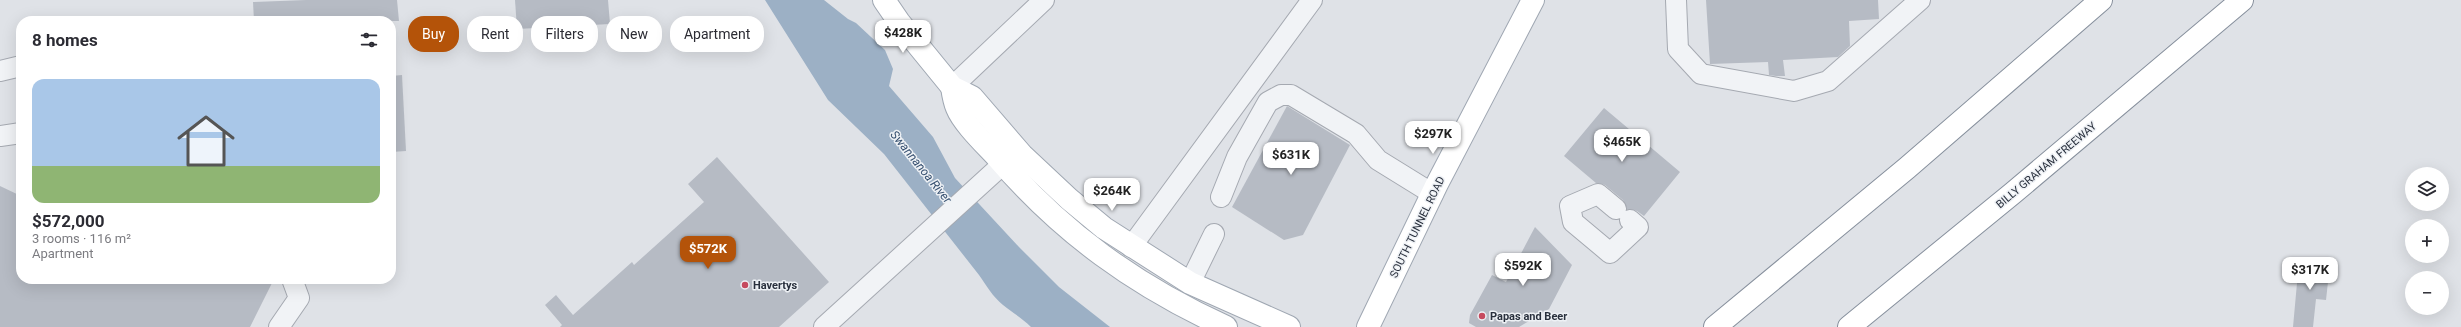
<!DOCTYPE html>
<meta charset="utf-8">
<style>
:root{--surface:#fff;--page:#f7f7f7;--text:#2b2b33;--muted:#7c7c81;--line:#e1e1e2;--accent:#b45309}
body{margin:0;font-family:Roboto,sans-serif;background:var(--page);color:var(--text);height:100vh;display:flex;flex-direction:column;font-size:15px;white-space:nowrap}
*{box-sizing:border-box;margin:0}
p{font-size:13px;color:var(--muted)}
.icon{flex:none;width:22px;height:22px;fill:none;stroke:currentColor;stroke-width:2;stroke-linecap:round;stroke-linejoin:round}
.map{position:relative;flex:1;overflow:hidden}
.details{position:absolute;left:16px;top:16px;width:380px;height:268px;display:flex;flex-direction:column;background:var(--surface);border-radius:16px;box-shadow:0 4px 16px #0002}
.details>*{flex:none}
.guide{position:absolute;left:408px;top:16px;width:380px;height:36px;display:flex;gap:8px}
.fabs{position:absolute;left:2405px;top:167px;display:grid;gap:8px}
.fabs a{display:grid;place-items:center;width:44px;height:44px;border-radius:50%;background:var(--surface);box-shadow:0 4px 16px #0002;font-size:20px}
.price{position:absolute;translate:-50% -34px;padding:0 9px;border-radius:8px;background:#fff;color:#222;font-size:13px;line-height:26px;filter:drop-shadow(0 1px 2px #0008)}
.price::after{content:'';position:absolute;left:50%;top:24px;width:12px;height:9px;margin-left:-6px;background:inherit;clip-path:polygon(0 0,100% 0,50% 100%)}
.price.active{background:var(--accent);color:#fff}
ul{padding:0;list-style:none}
li{display:grid;align-content:center;gap:8px;height:212px;padding:0 16px}
li+li{border-top:1px solid var(--line)}
li span{display:grid;place-items:center;height:124px;border-radius:12px;color:#555}
li>.icon{margin-inline-start:auto}
span .icon{width:72px;height:72px;fill:#fffc;stroke-width:1}
li b{font-size:17px}
h2{display:flex;justify-content:space-between;align-items:center;height:48px;padding:0 16px;font-size:17px}
.pill{padding:0 14px;border-radius:16px;background:var(--surface);box-shadow:0 4px 16px #0002;font-size:14px;line-height:36px}
.pill.active{background:var(--accent);color:#fff}
.map>svg:first-child{display:block}
</style>
<div class="map">
<svg width="2461" height="327" viewBox="0 0 2461 327">
<rect width="100%" height="100%" fill="#dfe2e7"/>
<path fill="#9cb0c5" d="M765,0H824L848,19L856,23L885,50L893,69L889,86L933,137L955,178L1019,247L1059,287L1110,327H1031C1022,318 1013,313 1003,305C993,297 986,285 979,275L884,154L828,100Z"/>
<g fill="#b6bbc4">
<polygon points="306,0 397,0 399,21 254,21 253,2"/>
<polygon points="515,0 608,0 610,24 517,29"/>
<polygon points="1706,0 1878,0 1879,19 1849,21 1850,46 1838,57 1783,60 1785,76 1776,76 1769,75 1768,62 1710,64"/>
<polygon points="402,75 406,151 391,152 391,76"/>
<polygon points="1287,106 1350,145 1303,235 1284,240 1232,207"/>
<polygon points="1604,108 1680,172 1644,216 1637,211 1627,209 1623,200 1605,185 1596,183 1564,156"/>
<polygon points="717,157 829,282 779,327 560,327 562,325 545,305 556,295 573,315 632,262 634,265 704,202 688,184"/>
<polygon points="0,186 21,196 21,279 274,279 250,327 0,327"/>
<polygon points="1535,227 1572,265 1549,309 1519,327 1476,327 1469,323 1470,315 1492,275 1506,282"/>
<polygon points="2299,261 2330,264 2326,300 2316,299 2313,327 2293,327"/>
</g>
<g fill="none" stroke-linecap="round" stroke-linejoin="round">
<defs>
<g id="minor">
<polyline points="1676,0 1678,49 1701,74 1794,91 1828,81 1920,0"/>
<polyline points="0,71 21,66"/>
<polyline points="952,87 1044,0"/>
<polyline points="0,136 21,133"/>
<polyline points="1221,197 1237,157 1268,102 1281,95 1291,95 1356,134 1378,160 1433,194"/>
<polyline points="1616,209 1598,194 1570,206 1573,222 1610,253 1638,227 1630,220"/>
<polyline points="1131,247 1312,0"/>
<polyline points="1190,283 1214,234"/>
<polyline points="279,327 299,298 292,279"/>
<polyline points="824,327 1003,164"/>
</g>
<g id="major">
<polyline points="884,0 899,22 952,87 972,97 1022,155 1069,199 1104,228 1190,283 1289,327"/>
<path d="M952,87C953,94 954,101 957,108C963,123 985,144 997,157C1062,233 1136,286 1226,327"/>
<polyline points="1368,327 1437,184 1533,0"/>
</g>
<g id="highway">
<polyline points="1715,327 1907,168 2101,0"/>
<polyline points="1849,327 2013,193 2242,0"/>
</g>
</defs>
<use href="#minor" stroke="#a5a9b1" stroke-width="22"/>
<use href="#major" stroke="#9fa7b2" stroke-width="24"/>
<use href="#highway" stroke="#87909d" stroke-width="24"/>
<use href="#minor" stroke="#f1f3f6" stroke-width="20"/>
<use href="#major" stroke="#fff" stroke-width="22"/>
<use href="#highway" stroke="#fff" stroke-width="22"/>
</g>
<g fill="#c64a5e" stroke="#eef1f5" stroke-width="1.5">
<circle cx="745" cy="285" r="4"/>
<circle cx="1482" cy="316" r="4"/>
</g>
<g text-anchor="middle" stroke-width="3" stroke-linejoin="round" paint-order="stroke">
<g font-size="11" fill="#29303d" stroke="#eef1f5">
<text transform="translate(2046 165) rotate(-40)" y="4">BILLY GRAHAM FREEWAY</text>
<text transform="translate(1417 227) rotate(-64)" y="4">SOUTH TUNNEL ROAD</text>
</g>
<g font-size="11" font-weight="bold" fill="#29303d" stroke="#eef1f5" text-anchor="start">
<text x="753" y="289">Havertys</text>
<text x="1490" y="320">Papas and Beer</text>
</g>
<g font-size="12" font-style="italic" fill="#354f6f" stroke="#eef1f5">
<text transform="translate(921 167) rotate(51)" y="4">Swannanoa River</text>
</g>
</g>
</svg>
<div class="fabs">
<a><svg class="icon" aria-label="layers" viewBox="0 0 24 24"><path d="M12 4l9 5-9 5-9-5zM3 14l9 5 9-5"/></svg></a>
<a>+</a>
<a>−</a>
</div>
<b class="price" style="left:903px;top:54px">$428K</b>
<b class="price" style="left:1433px;top:155px">$297K</b>
<b class="price" style="left:1622px;top:163px">$465K</b>
<b class="price" style="left:1291px;top:176px">$631K</b>
<b class="price" style="left:1112px;top:212px">$264K</b>
<b class="price active" style="left:708px;top:270px">$572K</b>
<b class="price" style="left:1523px;top:287px">$592K</b>
<b class="price" style="left:2310px;top:291px">$317K</b>
<div class="guide">
<a class="pill active">Buy</a>
<a class="pill">Rent</a>
<a class="pill">Filters</a>
<a class="pill">New</a>
<a class="pill">Apartment</a>
</div>
<section class="details">
<h2>8 homes<svg class="icon" aria-label="filters" viewBox="0 0 24 24"><path d="M4 7h16M4 17h16"/><circle cx="9" cy="7" r="2"/><circle cx="15" cy="17" r="2"/></svg></h2>
<ul>
<li><span style="background:linear-gradient(#a9c7e8 70%,#8fb573 0)"><svg class="icon" aria-label="home" viewBox="0 0 24 24"><path d="M3 11l9-7 9 7M6 9v11h12V9"/></svg></span><div><b>$572,000</b><p>3 rooms · 116 m²</p><p>Apartment</p></div></li>
</ul>
</section>
</div>
